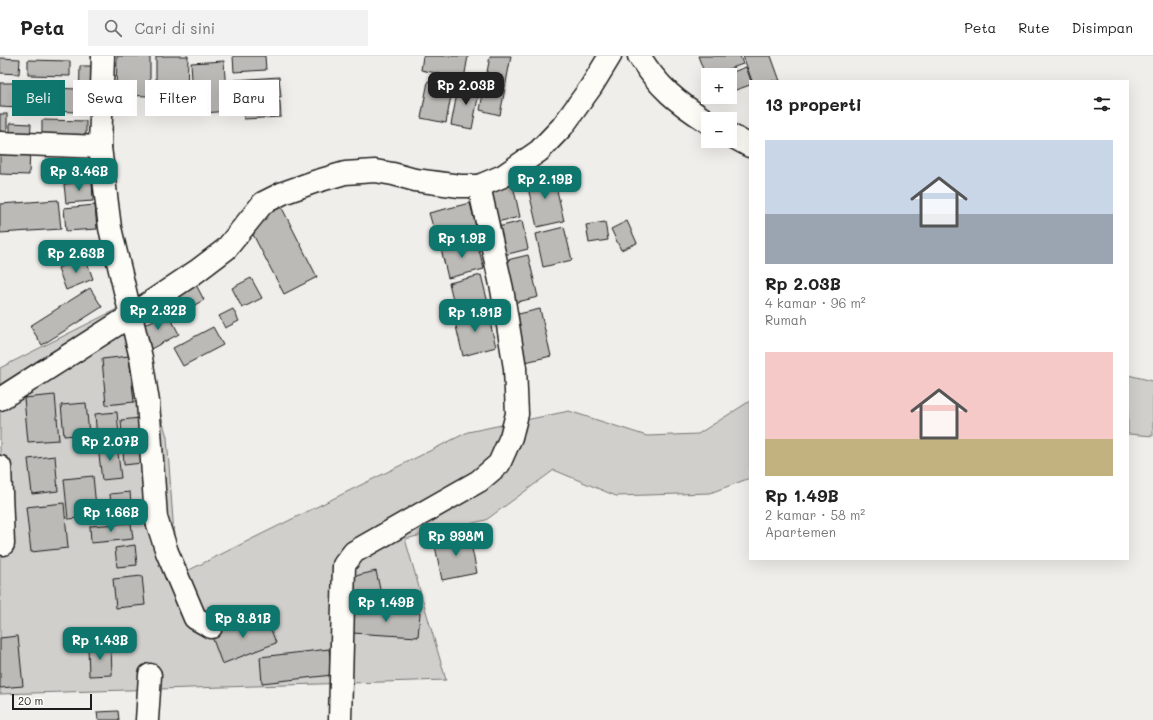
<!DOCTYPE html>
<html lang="id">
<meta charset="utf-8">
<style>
:root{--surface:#fff;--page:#f2f2f2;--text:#222;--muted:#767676;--line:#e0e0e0;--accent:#0f766e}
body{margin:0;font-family:Mali,sans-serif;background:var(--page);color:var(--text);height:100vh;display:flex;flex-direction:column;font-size:15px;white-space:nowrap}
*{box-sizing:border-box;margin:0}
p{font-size:13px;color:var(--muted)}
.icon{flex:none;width:22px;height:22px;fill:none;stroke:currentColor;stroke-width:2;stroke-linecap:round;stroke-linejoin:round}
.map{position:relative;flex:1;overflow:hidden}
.panel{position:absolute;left:749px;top:24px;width:380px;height:480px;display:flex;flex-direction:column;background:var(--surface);border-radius:0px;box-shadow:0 4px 16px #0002}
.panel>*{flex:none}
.banner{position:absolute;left:12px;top:24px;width:380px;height:36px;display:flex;gap:8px}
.buttons{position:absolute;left:701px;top:12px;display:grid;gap:8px}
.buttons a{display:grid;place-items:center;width:36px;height:36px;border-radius:0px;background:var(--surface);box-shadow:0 4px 16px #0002;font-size:20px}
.scale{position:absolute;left:12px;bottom:10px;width:80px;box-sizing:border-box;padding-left:4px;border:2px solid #1c1c1c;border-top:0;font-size:11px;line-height:14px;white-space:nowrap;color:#1c1c1c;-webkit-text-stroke:3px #fdfcf7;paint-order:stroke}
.price{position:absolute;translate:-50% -34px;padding:0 9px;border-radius:8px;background:var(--accent);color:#fff;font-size:13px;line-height:26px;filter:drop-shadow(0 1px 2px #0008)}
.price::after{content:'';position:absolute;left:50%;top:24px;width:12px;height:9px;margin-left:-6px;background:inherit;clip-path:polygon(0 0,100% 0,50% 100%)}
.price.current{background:#222;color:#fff}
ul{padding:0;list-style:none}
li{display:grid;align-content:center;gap:8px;height:212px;padding:0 16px}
li span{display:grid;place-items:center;height:124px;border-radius:0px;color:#555}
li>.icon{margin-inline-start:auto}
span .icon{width:72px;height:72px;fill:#fffc;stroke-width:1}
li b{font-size:17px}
h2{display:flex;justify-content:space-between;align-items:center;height:48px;padding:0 16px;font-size:17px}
.tag{padding:0 14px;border-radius:0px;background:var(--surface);box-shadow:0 4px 16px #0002;font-size:14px;line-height:36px}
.tag.current{background:var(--accent);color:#fff}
header{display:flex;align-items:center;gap:24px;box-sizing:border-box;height:56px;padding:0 20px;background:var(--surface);border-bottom:1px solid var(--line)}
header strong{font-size:19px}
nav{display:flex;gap:22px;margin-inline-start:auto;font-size:14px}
.search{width:280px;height:36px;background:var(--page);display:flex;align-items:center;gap:10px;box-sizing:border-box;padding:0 14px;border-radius:0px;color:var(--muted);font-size:15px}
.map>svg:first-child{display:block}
</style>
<header>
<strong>Peta</strong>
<div class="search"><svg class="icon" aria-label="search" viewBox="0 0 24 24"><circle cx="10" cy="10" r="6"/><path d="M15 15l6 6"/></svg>Cari di sini</div>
<nav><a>Peta</a><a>Rute</a><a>Disimpan</a></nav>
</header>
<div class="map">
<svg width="1153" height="664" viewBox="0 0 1153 664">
<rect width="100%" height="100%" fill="#f0eeea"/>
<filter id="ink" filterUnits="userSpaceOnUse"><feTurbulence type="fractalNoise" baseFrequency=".025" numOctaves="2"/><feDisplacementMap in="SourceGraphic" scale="8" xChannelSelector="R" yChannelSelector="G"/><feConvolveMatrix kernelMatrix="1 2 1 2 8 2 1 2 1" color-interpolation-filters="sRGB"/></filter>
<g filter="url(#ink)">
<g fill="#d0cfcc" stroke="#767674">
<polygon points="129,247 167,381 177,520 468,376 569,355 647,380 698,378 750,345 750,422 710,437 616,440 554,414 486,464 405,483 446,624 0,638 0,312"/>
<polygon points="1128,319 1153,325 1153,380 1128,378"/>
</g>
<g fill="#bbbab6" stroke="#1c1c1c">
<polygon points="117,0 150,0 150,40 116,39"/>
<polygon points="156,0 188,0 187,43 156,42"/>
<polygon points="233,0 265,0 266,14 234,16"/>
<polygon points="423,0 468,0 464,23 421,14"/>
<polygon points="490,0 511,0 500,59 480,54"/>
<polygon points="698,0 740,0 743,8 712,19 708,19 706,21"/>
<polygon points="743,0 771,0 780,25 752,25"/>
<polygon points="0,2 20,3 19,18 0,17"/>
<polygon points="28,4 70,5 70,20 28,19"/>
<polygon points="224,5 227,55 194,58 191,7"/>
<polygon points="80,10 92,10 91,53 79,53"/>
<polygon points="746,11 751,25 750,29 730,36 730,19 725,19"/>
<polygon points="279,21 281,41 236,44 235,24"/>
<polygon points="428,25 453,29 446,67 421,62"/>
<polygon points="0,27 21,27 20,52 0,51"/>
<polygon points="459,27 480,31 472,73 451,69"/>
<polygon points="27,31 77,33 76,56 27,54"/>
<polygon points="280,45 281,61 244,63 243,47"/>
<rect x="0" y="58" width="7" height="23"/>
<polygon points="42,64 86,65 86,81 42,80"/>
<polygon points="10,67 31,68 30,85 10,85"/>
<polygon points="0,89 30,90 29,119 0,118"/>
<polygon points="553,117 564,165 537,171 526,123"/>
<polygon points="92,125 93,145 66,147 64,128"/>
<polygon points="513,129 520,161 496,166 489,135"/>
<polygon points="58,144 61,173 0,177 0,148"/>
<polygon points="470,147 478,178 438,188 429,157"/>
<polygon points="95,149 97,173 66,175 64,152"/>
<polygon points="281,150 317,221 284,238 247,167"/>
<polygon points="522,165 528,193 504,199 498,171"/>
<polygon points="627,165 637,187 621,194 611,173"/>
<polygon points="605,166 608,184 589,187 586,169"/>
<polygon points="564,171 572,204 543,211 536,178"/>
<polygon points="476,183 484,213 448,222 441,193"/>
<polygon points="528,199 538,241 509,248 499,206"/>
<polygon points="85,201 93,223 66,234 58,212"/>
<polygon points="481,219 488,247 456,256 449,227"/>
<polygon points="251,222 262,242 242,252 232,232"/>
<polygon points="193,223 204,244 185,254 175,233"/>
<polygon points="90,232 102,251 42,289 30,270"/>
<polygon points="233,253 239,265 225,272 219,260"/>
<polygon points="540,253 551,300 521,307 510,260"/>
<polygon points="487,254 496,291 463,300 454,262"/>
<polygon points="168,257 179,278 149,294 138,272"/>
<polygon points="213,271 223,289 183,310 173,292"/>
<polygon points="129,300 134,346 106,349 102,303"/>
<polygon points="55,339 59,384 28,386 24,342"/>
<polygon points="86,347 89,378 64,380 61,349"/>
<polygon points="117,356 119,380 97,383 95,358"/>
<polygon points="140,362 141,376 122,378 121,364"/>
<polygon points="117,389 121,422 102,424 98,391"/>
<polygon points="140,390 142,407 124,409 123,392"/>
<polygon points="55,400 58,435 32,438 28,403"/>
<polygon points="93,420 97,461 68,463 64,423"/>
<polygon points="130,436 132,460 112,462 110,438"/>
<polygon points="64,447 68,492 31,496 26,451"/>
<polygon points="131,467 133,483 91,487 90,470"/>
<polygon points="469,478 477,517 442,524 434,485"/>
<polygon points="135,489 137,509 117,511 115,492"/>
<polygon points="376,515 383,547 358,553 351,521"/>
<polygon points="142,520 145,549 116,552 113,523"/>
<polygon points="353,553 420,557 418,581 352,577"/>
<polygon points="265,558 276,587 222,608 211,578"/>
<polygon points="18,580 23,630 0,632 0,582"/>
<polygon points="111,590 112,619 89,620 88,591"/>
<polygon points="329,593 332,619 262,627 260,601"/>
<polygon points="118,655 119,664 98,664 97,656"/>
</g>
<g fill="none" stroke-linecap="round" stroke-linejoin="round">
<defs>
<g id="street">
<polyline points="103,0 100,91 110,172 141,302 148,346 156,462 167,496 195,562 211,571"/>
<path d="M639,0C659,32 677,46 708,66"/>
<polyline points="730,79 750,90"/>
<polyline points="0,87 100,91"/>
<polyline points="0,343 130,260 197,215 226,193 263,147 283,137 314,126 345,117 375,115 393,118 415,124 460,130 479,130 503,120 539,95 562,71 591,31 610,0"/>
<polyline points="0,411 3,488"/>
<polyline points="147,664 150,619"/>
<polyline points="340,664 344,509 354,496 479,425 499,408 511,381 517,358 515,312 502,233 479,130"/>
</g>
</defs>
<use href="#street" stroke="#1c1c1c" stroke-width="25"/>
<use href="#street" stroke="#fdfcf7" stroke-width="22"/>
</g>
</g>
</svg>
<div class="buttons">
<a>+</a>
<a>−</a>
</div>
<div class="scale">20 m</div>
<b class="price current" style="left:466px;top:50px">Rp 2.03B</b>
<b class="price" style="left:79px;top:136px">Rp 3.46B</b>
<b class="price" style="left:545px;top:144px">Rp 2.19B</b>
<b class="price" style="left:462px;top:203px">Rp 1.9B</b>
<b class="price" style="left:76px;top:218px">Rp 2.63B</b>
<b class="price" style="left:158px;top:275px">Rp 2.32B</b>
<b class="price" style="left:475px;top:277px">Rp 1.91B</b>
<b class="price" style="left:110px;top:406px">Rp 2.07B</b>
<b class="price" style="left:111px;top:477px">Rp 1.66B</b>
<b class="price" style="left:456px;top:501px">Rp 998M</b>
<b class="price" style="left:386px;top:567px">Rp 1.49B</b>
<b class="price" style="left:243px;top:583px">Rp 3.81B</b>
<b class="price" style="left:100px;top:605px">Rp 1.43B</b>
<div class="banner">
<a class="tag current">Beli</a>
<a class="tag">Sewa</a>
<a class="tag">Filter</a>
<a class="tag">Baru</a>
</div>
<section class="panel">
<h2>13 properti<svg class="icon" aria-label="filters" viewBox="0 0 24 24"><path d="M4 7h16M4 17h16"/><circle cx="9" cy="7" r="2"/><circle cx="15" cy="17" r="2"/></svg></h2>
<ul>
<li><span style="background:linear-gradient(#c9d6e8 60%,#9aa5b1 0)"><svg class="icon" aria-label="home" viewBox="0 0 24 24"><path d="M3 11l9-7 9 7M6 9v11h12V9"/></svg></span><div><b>Rp 2.03B</b><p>4 kamar · 96 m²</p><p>Rumah</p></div></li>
<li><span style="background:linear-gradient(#f6c9c9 70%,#c2b280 0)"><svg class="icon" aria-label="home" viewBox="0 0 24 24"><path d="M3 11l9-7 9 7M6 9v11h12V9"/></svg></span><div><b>Rp 1.49B</b><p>2 kamar · 58 m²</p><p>Apartemen</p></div></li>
</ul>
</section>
</div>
